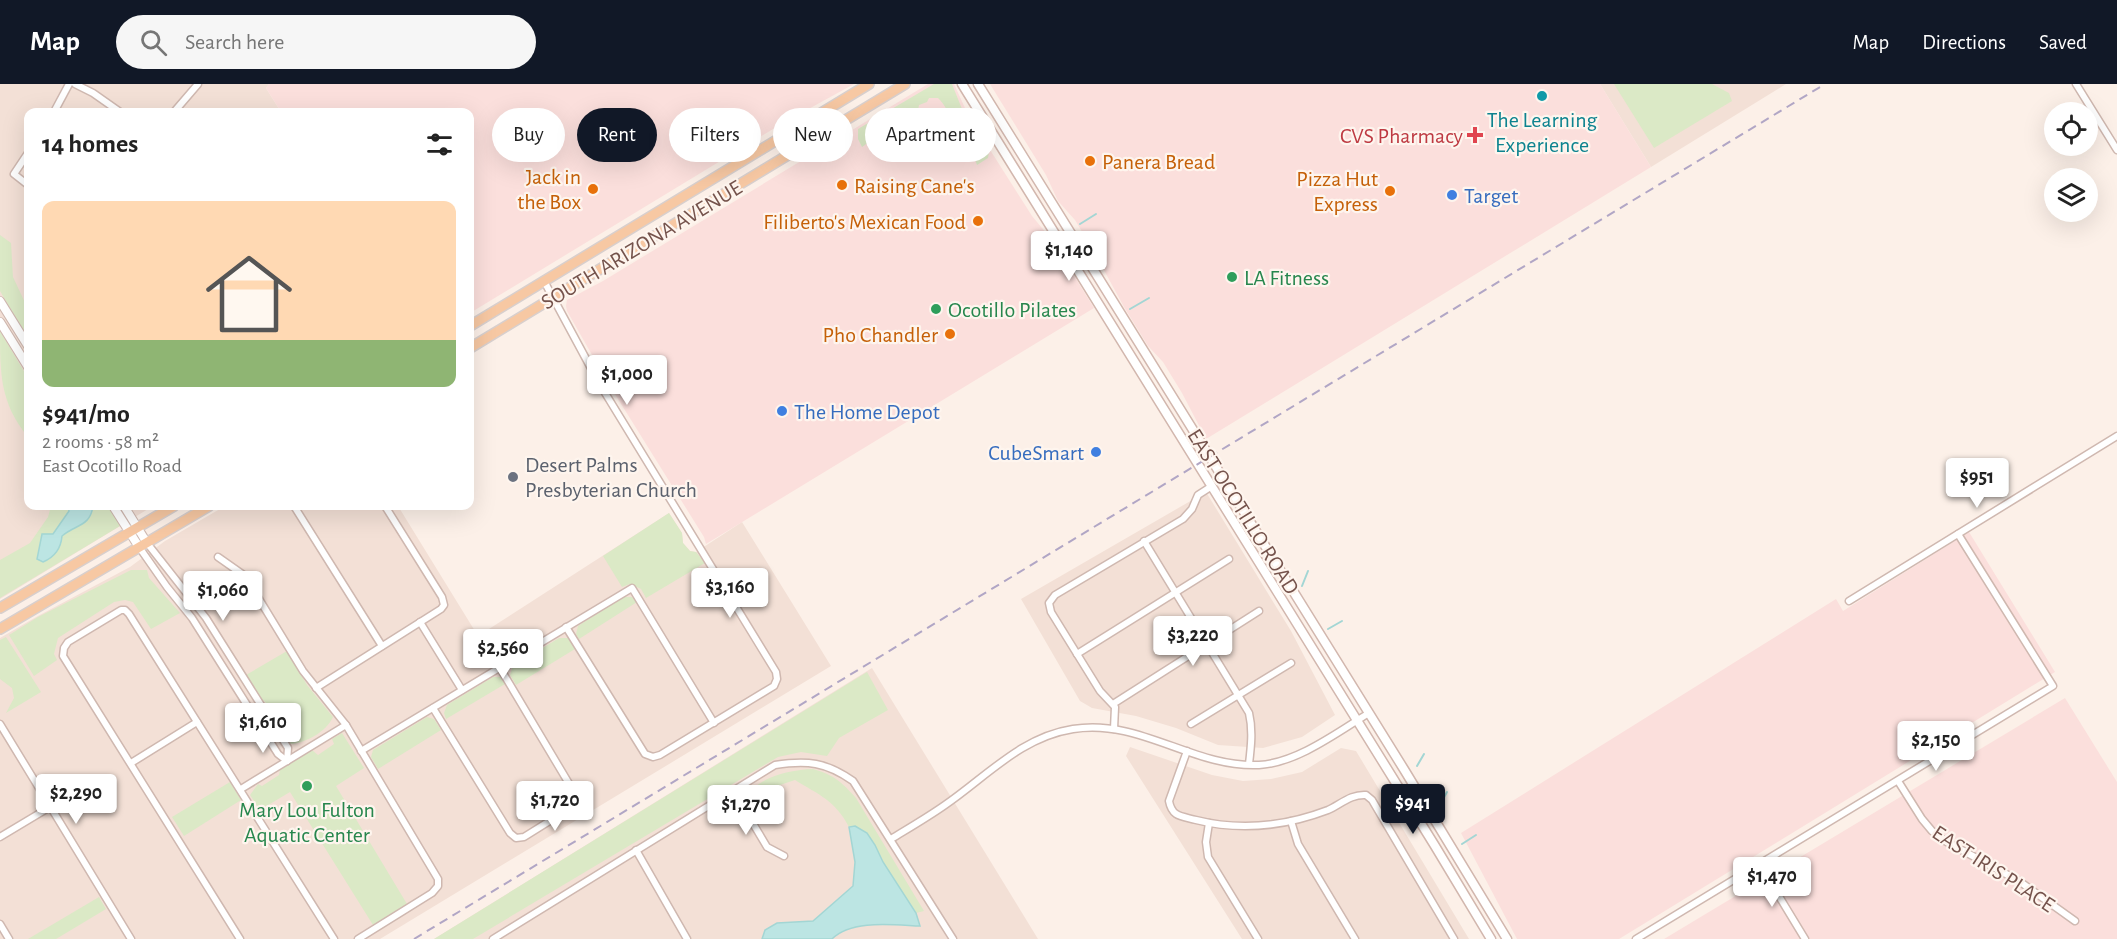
<!DOCTYPE html>
<meta charset="utf-8">
<style>
:root{--surface:#fff;--page:#f6f6f6;--text:#222;--muted:#767676;--line:#e0e0e0;--accent:#111827}
body{margin:0;font-family:"Alegreya Sans",sans-serif;background:var(--page);color:var(--text);height:100vh;display:flex;flex-direction:column;font-size:22px;white-space:nowrap}
*{box-sizing:border-box;margin:0}
p{font-size:20px;color:var(--muted)}
.icon{flex:none;width:33px;height:33px;fill:none;stroke:currentColor;stroke-width:2;stroke-linecap:round;stroke-linejoin:round}
.map{position:relative;flex:1;overflow:hidden}
.sheet{position:absolute;left:24px;top:24px;width:450px;height:402px;display:flex;flex-direction:column;background:var(--surface);border-radius:12px;box-shadow:0 6px 24px #0002}
.sheet>*{flex:none}
.top-card{position:absolute;left:492px;top:24px;width:570px;height:54px;display:flex;gap:12px}
.tools{position:absolute;left:2044px;top:18px;display:grid;gap:12px}
.tools a{display:grid;place-items:center;width:54px;height:54px;border-radius:50%;background:var(--surface);box-shadow:0 6px 24px #0002;font-size:30px}
.price{position:absolute;translate:-50% -51px;padding:0 14px;border-radius:6px;background:#fff;color:#222;font-size:20px;line-height:39px;filter:drop-shadow(0 2px 3px #0008)}
.price::after{content:'';position:absolute;left:50%;top:36px;width:18px;height:14px;margin-left:-9px;background:inherit;clip-path:polygon(0 0,100% 0,50% 100%)}
.price.selected{background:var(--accent);color:#fff}
ul{padding:0;list-style:none}
li{display:grid;align-content:center;gap:12px;height:318px;padding:0 18px}
li+li{border-top:2px solid var(--line)}
li span{display:grid;place-items:center;height:186px;border-radius:12px;color:#555}
li>.icon{margin-inline-start:auto}
span .icon{width:108px;height:108px;fill:#fffc;stroke-width:1}
li b{font-size:26px}
h2{display:flex;justify-content:space-between;align-items:center;height:72px;padding:0 18px;font-size:26px}
.pill{padding:0 21px;border-radius:27px;background:var(--surface);box-shadow:0 6px 24px #0002;font-size:21px;line-height:54px}
.pill.selected{background:var(--accent);color:#fff}
header{display:flex;align-items:center;gap:36px;box-sizing:border-box;height:84px;padding:0 30px;background:var(--accent);color:#fff}
header strong{font-size:28px}
nav{display:flex;gap:33px;margin-inline-start:auto;font-size:21px}
.search{width:420px;height:54px;background:var(--page);display:flex;align-items:center;gap:15px;box-sizing:border-box;padding:0 21px;border-radius:33px;color:var(--muted);font-size:22px}
.map>svg:first-child{display:block}
</style>
<header>
<strong>Map</strong>
<div class="search"><svg class="icon" aria-label="search" viewBox="0 0 24 24"><circle cx="10" cy="10" r="6"/><path d="M15 15l6 6"/></svg>Search here</div>
<nav><a>Map</a><a>Directions</a><a>Saved</a></nav>
</header>
<div class="map">
<svg width="2117" height="855" viewBox="0 0 2117 855">
<rect width="100%" height="100%" fill="#fcf0e8"/>
<g fill="#f3e0d6">
<polygon points="0,0 269,0 266,4 281,28 28,28 28,422 153,422 0,515"/>
<polygon points="1600,0 1786,0 1651,83"/>
<polygon points="1206,408 1291,547 1335,631 1302,653 1263,664 1218,661 1176,644 1136,632 1092,624 1080,617 1021,515"/>
<polygon points="225,422 398,422 478,552 669,429 682,449 683,459 690,467 696,468 742,438 831,582 380,855 0,855 0,554 38,532 130,483 165,457"/>
<polygon points="872,584 1038,855 434,855"/>
<polygon points="1130,663 1212,691 1243,697 1271,695 1302,688 1341,664 1356,667 1469,855 1242,855 1126,672"/>
</g>
<g fill="#fbdfdc">
<polygon points="269,0 854,0 783,39 470,229 470,28 281,28 266,4"/>
<polygon points="928,0 954,0 965,24 992,69 1032,132 1052,156 1094,224 706,460 704,453 608,299 567,227 566,222 567,216 603,197"/>
<polygon points="990,0 1600,0 1651,83 1206,355 1182,309 1163,278 1148,262 1124,223 1093,166 1075,136 1058,117 1046,91"/>
<polygon points="1969,448 2055,588 1619,855 1517,855 1461,749 1836,515 1843,527"/>
<polygon points="2065,614 2117,698 2117,855 1664,855"/>
</g>
<g fill="#dbe9c6">
<path d="M934,0H952L962,25L989,68L988,74L977,81L969,59L953,33C947,29 945,20 938,14H929L927,18L919,21L918,26L911,31L909,29L902,28L886,40L884,47L862,63L858,55V45Z"/>
<polygon points="1614,0 1712,0 1729,9 1732,17 1654,64"/>
<polygon points="0,151 11,159 13,193 28,225 28,254 0,207"/>
<path d="M0,247L28,294V353C0,319 0,290 0,247Z"/>
<polygon points="51,422 109,422 120,442 0,514 0,476 30,459 48,433"/>
<polygon points="669,429 682,449 683,459 690,467 696,468 705,479 646,514 641,505 630,500 622,503 603,472"/>
<polygon points="131,486 147,486 149,494 180,529 151,545 133,518 125,516 114,518 58,554 54,570 57,576 34,592 9,551 38,533"/>
<polygon points="623,513 632,513 637,518 579,555 576,550 578,542"/>
<polygon points="6,553 41,608 6,629 14,614 12,604 0,595 0,556"/>
<polygon points="559,554 568,554 575,565 516,601 510,591 513,582"/>
<path d="M287,567L307,601L333,633C326,648 306,659 290,660L272,633L271,624L261,614L246,591Z"/>
<polygon points="867,588 888,626 839,654 827,672 801,668 778,673 473,855 434,855"/>
<polygon points="493,593 500,593 505,600 446,635 444,629 447,621"/>
<polygon points="427,633 434,635 441,646 378,685 371,673 373,666"/>
<polygon points="342,649 364,684 336,702 407,820 373,841 290,708 260,726 250,711 258,700 262,702 279,691 280,686 312,666 318,671 334,660 332,655"/>
<path d="M813,685C834,691 842,698 856,714L924,827L916,829L883,778L867,749L855,742L849,743C835,716 819,711 795,696L759,708L747,715C756,692 791,686 813,685Z"/>
<polygon points="230,698 241,716 184,752 172,733"/>
<polygon points="99,813 106,825 56,855 28,855"/>
</g>
<g fill="#bce5e3" stroke="#a3d6d4" stroke-width="1.5">
<path d="M68,422H93C90,443 76,440 62,452C61,464 55,473 43,478L37,475L42,450H53L69,427Z"/>
<path d="M855,742L867,749L875,761L883,778L916,829L920,842C895,841 851,835 832,855H762L765,846L777,839L813,837L853,802L855,778L849,743Z"/>
</g>
<g fill="none" stroke-linecap="round" stroke-linejoin="round">
<g stroke="#a3d6d4" stroke-width="2">
<polyline points="1080,140 1096,130"/>
<polyline points="1130,225 1149,214"/>
<polyline points="1302,502 1308,487"/>
<polyline points="1328,545 1342,537"/>
<polyline points="1417,682 1424,670"/>
<polyline points="1439,722 1447,708"/>
<polyline points="1462,760 1476,751"/>
</g>
<defs>
<g id="minor">
<polyline points="75,0 93,9 120,28"/>
<polyline points="2076,0 2117,66"/>
<polyline points="54,28 69,0"/>
<polyline points="174,28 198,0"/>
<polyline points="28,69 14,90 28,101"/>
<polyline points="544,197 599,299 776,588 777,595 774,602 660,671 653,673 645,670 566,543"/>
<polyline points="294,422 382,562"/>
<path d="M1144,457L1249,629C1253,646 1251,663 1249,680"/>
<polyline points="147,459 206,534 288,664 287,677"/>
<polyline points="139,463 167,503 192,534 278,670 287,677"/>
<polyline points="218,473 245,492 303,587 346,641 438,795 438,802 432,809 358,855"/>
<polyline points="1849,517 2117,352"/>
<polyline points="420,538 462,606"/>
<polyline points="1077,570 1229,475"/>
<polyline points="316,604 441,525 444,521 442,513 385,422"/>
<polyline points="1113,620 1259,527"/>
<polyline points="433,624 510,749 516,754 524,753 572,723 576,716 574,708 500,584"/>
<polyline points="0,640 131,855"/>
<polyline points="1191,640 1291,579"/>
<polyline points="1114,645 1115,623 1100,607 1051,528 1049,519 1055,511 1183,435 1192,425 1198,411 1212,402"/>
<polyline points="361,667 632,504 714,639"/>
<path d="M1187,667L1169,717C1172,733 1181,732 1196,736C1240,747 1286,742 1328,726C1341,720 1351,710 1366,711L1372,716L1454,855"/>
<polyline points="131,679 197,638"/>
<polyline points="1898,697 1922,735 1932,747 1945,757 2019,797 2075,837"/>
<polyline points="241,705 346,641"/>
<polyline points="733,706 767,763 784,772"/>
<polyline points="1291,737 1298,760 1355,855"/>
<polyline points="1209,739 1206,758 1208,773 1258,855"/>
<polyline points="0,753 50,723"/>
<path d="M891,755C909,744 928,733 945,721C986,693 1021,653 1073,645C1140,634 1193,684 1259,681C1297,679 1338,648 1369,629"/>
<polyline points="636,766 687,855"/>
<polyline points="1760,781 1805,855"/>
<polyline points="0,840 9,855"/>
<polyline points="240,855 63,572 64,564 68,558 121,526 125,526 129,530 334,855"/>
<path d="M493,855L775,681C807,676 826,678 853,697L953,855"/>
<polyline points="1636,855 2053,602 1958,450"/>
</g>
<g id="tertiary">
<polyline points="0,217 28,262"/>
<polyline points="0,238 28,283"/>
<polyline points="113,422 139,463"/>
<polyline points="124,422 147,459"/>
</g>
<g id="secondary">
<polyline points="962,0 1435,762 1491,855"/>
<polyline points="978,0 1405,687 1507,855"/>
</g>
<g id="primary">
<polyline points="470,242 869,0"/>
<polyline points="470,264 905,0"/>
<polyline points="0,524 174,422"/>
<polyline points="0,545 209,422"/>
</g>
</defs>
<use href="#minor" stroke="#cfb8b0" stroke-width="9"/>
<use href="#tertiary" stroke="#cfb8b0" stroke-width="10"/>
<use href="#secondary" stroke="#d2b7ae" stroke-width="11"/>
<use href="#primary" stroke="#d8cfcd" stroke-width="12"/>
<use href="#minor" stroke="#fff" stroke-width="6"/>
<use href="#tertiary" stroke="#fff" stroke-width="8"/>
<use href="#secondary" stroke="#fff" stroke-width="8"/>
<use href="#primary" stroke="#f7c8a3" stroke-width="9"/>
<polyline stroke="#b1a6c5" stroke-width="2" stroke-dasharray="9 6" stroke-linecap="butt" points="414,855 1825,0"/>
</g>
<circle fill="#0f9aa8" stroke="#fef5ee" stroke-width="2" cx="1542" cy="12" r="6"/>
<path fill="#e0444e" stroke="#fef5ee" stroke-width="2" d="M1472 42h6v6h6v6h-6v6h-6v-6h-6v-6h6z"/>
<g fill="#e8710a" stroke="#fef5ee" stroke-width="2">
<circle cx="1090" cy="77" r="6"/>
<circle cx="842" cy="101" r="6"/>
<circle cx="593" cy="105" r="6"/>
<circle cx="1390" cy="107" r="6"/>
<circle cx="978" cy="137" r="6"/>
<circle cx="950" cy="250" r="6"/>
</g>
<g fill="#3f7fe0" stroke="#fef5ee" stroke-width="2">
<circle cx="1452" cy="111" r="6"/>
<circle cx="782" cy="327" r="6"/>
<circle cx="1096" cy="368" r="6"/>
</g>
<g fill="#2e9e5b" stroke="#fef5ee" stroke-width="2">
<circle cx="1232" cy="193" r="6"/>
<circle cx="936" cy="225" r="6"/>
<circle cx="307" cy="702" r="6"/>
</g>
<circle fill="#6b7280" stroke="#fef5ee" stroke-width="2" cx="513" cy="393" r="6"/>
<g text-anchor="middle" stroke-width="4.5" stroke-linejoin="round" paint-order="stroke">
<g font-size="22" fill="#0d838f" stroke="#fef5ee">
<text x="1542" y="43">The Learning<tspan x="1542" dy="25">Experience</tspan></text>
</g>
<g font-size="22" fill="#be3a42" stroke="#fef5ee" text-anchor="end">
<text x="1463" y="59">CVS Pharmacy</text>
</g>
<g font-size="22" fill="#c56008" stroke="#fef5ee" text-anchor="end">
<text x="1102" y="85" text-anchor="start">Panera Bread</text>
<text x="581" y="100">Jack in<tspan x="581" dy="25">the Box</tspan></text>
<text x="1378" y="102">Pizza Hut<tspan x="1378" dy="25">Express</tspan></text>
<text x="854" y="109" text-anchor="start">Raising Cane's</text>
<text x="966" y="145">Filiberto's Mexican Food</text>
<text x="938" y="258">Pho Chandler</text>
</g>
<g font-size="22" fill="#366cbe" stroke="#fef5ee" text-anchor="start">
<text x="1464" y="119">Target</text>
<text x="794" y="335">The Home Depot</text>
<text x="1084" y="376" text-anchor="end">CubeSmart</text>
</g>
<g font-size="22" fill="#75534c" stroke="#fef5ee">
<text transform="translate(641 160) rotate(-31)" y="8">SOUTH ARIZONA AVENUE</text>
<text transform="translate(1244 427) rotate(58)" y="8">EAST OCOTILLO ROAD</text>
<text transform="translate(1994 784) rotate(33)" y="8">EAST IRIS PLACE</text>
</g>
<g font-size="22" fill="#27864d" stroke="#fef5ee" text-anchor="start">
<text x="1244" y="201">LA Fitness</text>
<text x="948" y="233">Ocotillo Pilates</text>
<text x="307" y="733" text-anchor="middle">Mary Lou Fulton<tspan x="307" dy="25">Aquatic Center</tspan></text>
</g>
<g font-size="22" fill="#5b616d" stroke="#fef5ee" text-anchor="start">
<text x="525" y="388">Desert Palms<tspan x="525" dy="25">Presbyterian Church</tspan></text>
</g>
</g>
</svg>
<div class="tools">
<a><svg class="icon" aria-label="locate" viewBox="0 0 24 24"><circle cx="12" cy="12" r="6"/><path d="M12 2v4M12 18v4M2 12h4M18 12h4"/></svg></a>
<a><svg class="icon" aria-label="layers" viewBox="0 0 24 24"><path d="M12 4l9 5-9 5-9-5zM3 14l9 5 9-5"/></svg></a>
</div>
<b class="price" style="left:1069px;top:198px">$1,140</b>
<b class="price" style="left:627px;top:322px">$1,000</b>
<b class="price" style="left:1977px;top:425px">$951</b>
<b class="price" style="left:730px;top:535px">$3,160</b>
<b class="price" style="left:223px;top:538px">$1,060</b>
<b class="price" style="left:1193px;top:583px">$3,220</b>
<b class="price" style="left:503px;top:596px">$2,560</b>
<b class="price" style="left:263px;top:670px">$1,610</b>
<b class="price" style="left:1936px;top:688px">$2,150</b>
<b class="price" style="left:76px;top:741px">$2,290</b>
<b class="price" style="left:555px;top:748px">$1,720</b>
<b class="price selected" style="left:1413px;top:751px">$941</b>
<b class="price" style="left:746px;top:752px">$1,270</b>
<b class="price" style="left:1772px;top:824px">$1,470</b>
<div class="top-card">
<a class="pill">Buy</a>
<a class="pill selected">Rent</a>
<a class="pill">Filters</a>
<a class="pill">New</a>
<a class="pill">Apartment</a>
</div>
<section class="sheet">
<h2>14 homes<svg class="icon" aria-label="filters" viewBox="0 0 24 24"><path d="M4 7h16M4 17h16"/><circle cx="9" cy="7" r="2"/><circle cx="15" cy="17" r="2"/></svg></h2>
<ul>
<li><span style="background:linear-gradient(#ffd9b3 75%,#8fb573 0)"><svg class="icon" aria-label="home" viewBox="0 0 24 24"><path d="M3 11l9-7 9 7M6 9v11h12V9"/></svg></span><div><b>$941/mo</b><p>2 rooms · 58 m²</p><p>East Ocotillo Road</p></div></li>
</ul>
</section>
</div>
